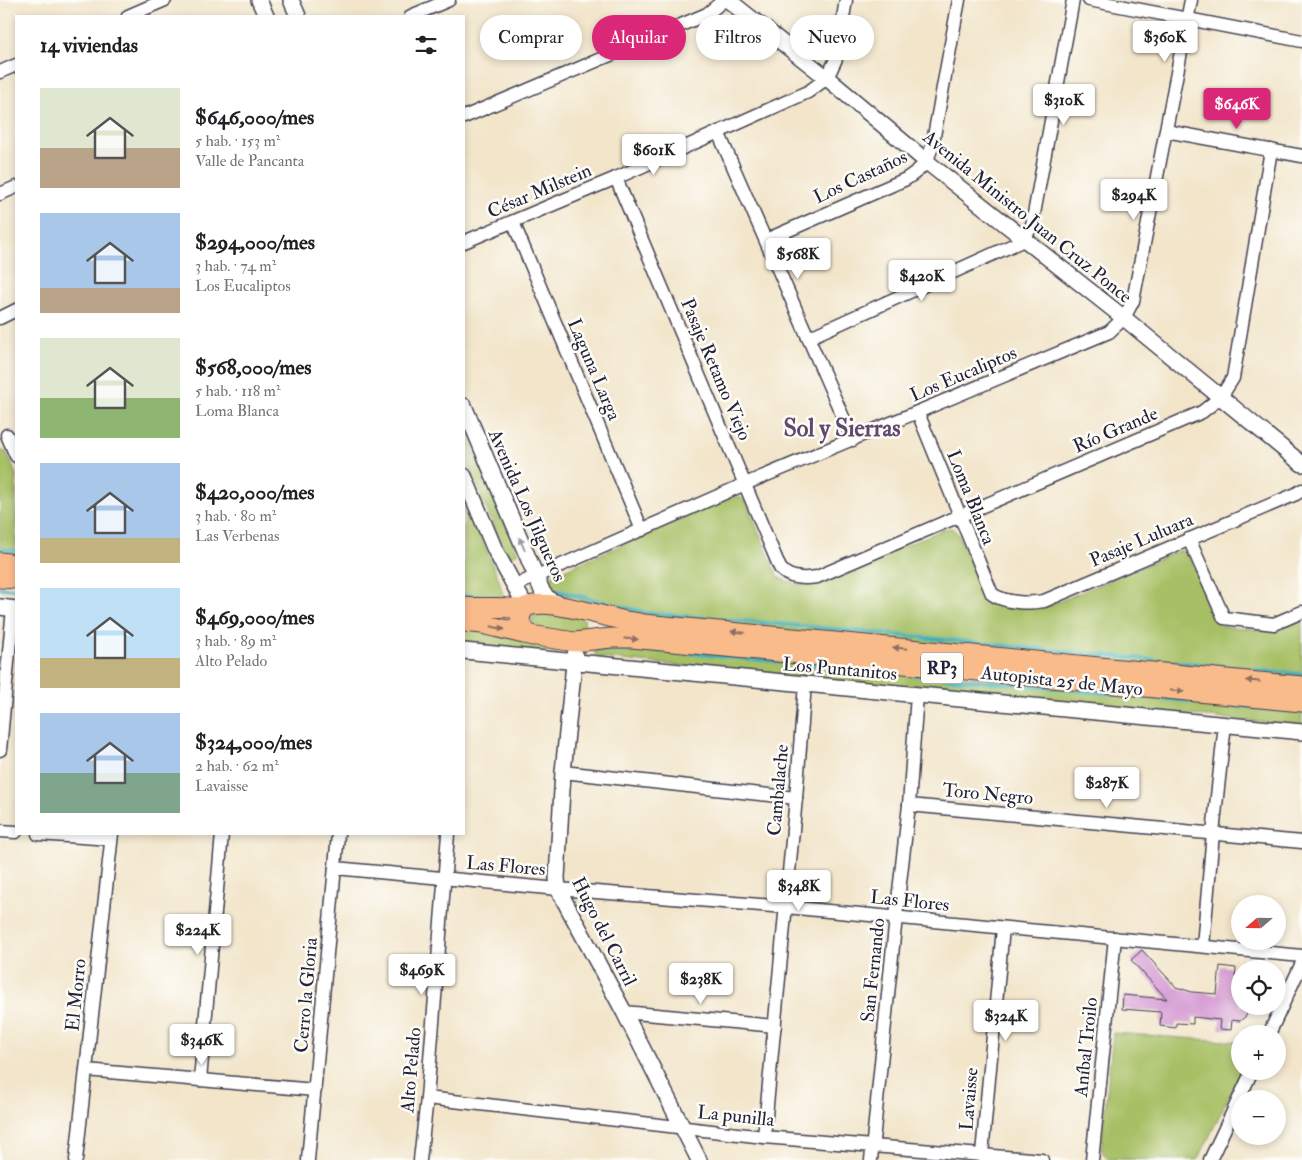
<!DOCTYPE html>
<html lang="es">
<meta charset="utf-8">
<style>
:root{--surface:#fff;--page:#f6f6f6;--text:#202124;--muted:#757577;--accent:#db2777}
body{margin:0;font-family:"IM FELL Double Pica",serif;background:var(--page);color:var(--text);height:100vh;display:flex;flex-direction:column;font-size:19px;white-space:nowrap}
*{box-sizing:border-box;margin:0}
p{font-size:16px;color:var(--muted)}
.icon{flex:none;width:28px;height:28px;fill:none;stroke:currentColor;stroke-width:2;stroke-linecap:round;stroke-linejoin:round}
.map{position:relative;flex:1;overflow:hidden}
.details{position:absolute;left:15px;top:15px;width:450px;height:820px;display:flex;flex-direction:column;background:var(--surface);border-radius:0px;box-shadow:0 2px 8px #0003}
.details>*{flex:none}
.hud{position:absolute;left:480px;top:15px;width:475px;height:45px;display:flex;gap:10px}
.needle{width:32px;rotate:250deg}
.controls{position:absolute;left:1231px;top:895px;display:grid;gap:10px}
.controls a{display:grid;place-items:center;width:55px;height:55px;border-radius:50%;background:var(--surface);box-shadow:0 2px 8px #0003;font-size:25px}
.price{position:absolute;translate:-50% -42px;padding:0 11px;border-radius:5px;background:#fff;color:#222;font-size:16px;line-height:32px;filter:drop-shadow(0 1px 2px #0008)}
.price::after{content:'';position:absolute;left:50%;top:30px;width:15px;height:11px;margin-left:-8px;background:inherit;clip-path:polygon(0 0,100% 0,50% 100%)}
.price.on{background:var(--accent);color:#fff}
ul{padding:0;list-style:none}
li{display:flex;align-items:center;gap:15px;height:125px;padding:0 25px}
li span{display:grid;place-items:center;flex:none;width:140px;height:100px;border-radius:0px;color:#555}
li>.icon{margin-inline-start:auto}
span .icon{width:60px;height:60px;fill:#fffc;stroke-width:1}
li b{font-size:21px}
h2{display:flex;justify-content:space-between;align-items:center;height:60px;padding:0 25px;font-size:21px}
.tag{padding:0 18px;border-radius:22px;background:var(--surface);box-shadow:0 2px 8px #0003;font-size:18px;line-height:45px}
.tag.on{background:var(--accent);color:#fff}
.map>svg:first-child{display:block}
</style>
<div class="map">
<svg width="1302" height="1160" viewBox="0 0 1302 1160">
<rect width="100%" height="100%" fill="#fdfcf7"/>
<filter id="ink" filterUnits="userSpaceOnUse"><feTurbulence type="fractalNoise" baseFrequency=".02" numOctaves="2"/><feDisplacementMap in="SourceGraphic" scale="10" xChannelSelector="R" yChannelSelector="G"/><feConvolveMatrix kernelMatrix="1 2 1 2 8 2 1 2 1" color-interpolation-filters="sRGB"/></filter>
<filter id="wash" filterUnits="userSpaceOnUse"><feTurbulence type="fractalNoise" baseFrequency=".0096" numOctaves="4" result="noise"/><feDisplacementMap in="SourceGraphic" scale="20" xChannelSelector="R" yChannelSelector="G"/><feGaussianBlur stdDeviation="1.12" result="paint"/><feColorMatrix in="noise" values="0 0 0 0 0 0 0 0 0 0 0 0 0 0 0 0 0 1.4 0 .05"/><feComposite in="paint" operator="in"/></filter>
<g filter="url(#wash)">
<rect width="100%" height="100%" fill="#f2e5ca"/>
<g fill="#a7c065" stroke="#647150">
<polygon points="464,426 518,553 507,558 464,456"/>
<polygon points="0,450 7,453 16,475 16,555 0,554"/>
<path d="M731,497H740L746,502L778,577C788,583 805,586 816,584L944,529L952,528L958,534L984,595L992,601L999,603L1044,608L1178,551H1185L1190,557L1217,622L1221,626L1275,631L1302,620V679L637,616L554,593L549,583L553,575Z"/>
<polygon points="464,500 467,503 499,580 503,596 500,601 464,598"/>
<path d="M541,613L579,616L584,619L585,628L580,634L538,630C534,626 530,622 533,616Z"/>
<polygon points="464,627 558,648 559,651 558,653 464,645"/>
<polygon points="617,644 1302,708 1302,726 601,658 597,656 594,653 596,648"/>
<polygon points="1113,1033 1240,1042 1241,1071 1198,1160 1108,1159 1101,1150"/>
</g>
<g fill="none" stroke-linecap="round" stroke-linejoin="round">
<g stroke="#3eafb7" stroke-width="4">
<polyline points="0,549 16,551"/>
<polyline points="0,588 16,589"/>
<polyline points="559,591 647,613 802,626 1302,674"/>
<polyline points="464,595 498,598"/>
<polyline points="599,650 666,651 1302,712"/>
</g>
</g>
<g id="blocks">
<polygon fill="#d193d0" points="1142,950 1176,987 1192,992 1217,994 1220,966 1236,968 1235,977 1240,977 1240,1006 1250,1006 1246,1016 1240,1021 1232,1020 1231,1030 1219,1029 1220,1020 1193,1017 1193,1024 1176,1023 1176,1028 1160,1026 1161,1012 1122,1009 1123,995 1167,999 1131,960"/>
</g>
</g>
<g filter="url(#ink)">
<use href="#blocks" fill-opacity="0" stroke="#413f50" stroke-width="1"/>
<g fill="none" stroke-linecap="round" stroke-linejoin="round">
<defs>
<g id="minor">
<polyline points="1089,0 1302,41"/>
<polyline points="128,16 165,0"/>
<polyline points="411,16 449,0"/>
<polyline points="0,72 16,65"/>
<polyline points="464,117 707,14 724,0"/>
<polyline points="1166,131 1302,156"/>
<polyline points="718,132 853,440"/>
<path d="M616,178L780,568C788,579 805,579 817,577L1202,412L1221,397L1233,378L1271,150"/>
<polyline points="0,194 16,187"/>
<polyline points="513,222 642,530"/>
<path d="M766,240L906,179C921,169 926,165 932,147L959,0"/>
<polyline points="464,242 616,178 808,92 827,78 836,59 846,0"/>
<polyline points="0,318 16,310"/>
<polyline points="808,338 1024,240 1032,225 1073,0"/>
<path d="M918,413L992,594C1005,603 1029,604 1044,601L1296,494L1302,490"/>
<polyline points="7,435 16,456"/>
<polyline points="1189,539 1224,618 1274,624 1302,612"/>
<polyline points="514,586 745,484 1109,332 1124,318 1133,301 1191,0"/>
<polyline points="0,750 13,608"/>
<polyline points="563,772 796,798"/>
<polyline points="909,805 1302,842"/>
<polyline points="0,831 16,832"/>
<polyline points="38,834 111,839"/>
<polyline points="335,868 558,889 786,907 1302,956"/>
<polyline points="1203,946 1213,833 1225,724"/>
<polyline points="624,1012 775,1026"/>
<polyline points="1269,1034 1302,963"/>
<polyline points="86,1070 315,1090"/>
<polyline points="200,1080 222,834"/>
<polyline points="427,1098 764,1137 1042,1160"/>
<polyline points="764,1137 796,798 805,684"/>
<polyline points="982,1154 1003,928"/>
<polyline points="76,1160 112,834"/>
<polyline points="308,1160 338,834"/>
<polyline points="420,1160 427,1098 448,834"/>
<polyline points="871,1160 896,917 909,805 917,695"/>
<polyline points="1092,1160 1115,938"/>
<polyline points="1210,1160 1252,1071"/>
</g>
<g id="tertiary">
<polyline points="259,0 266,16"/>
<polyline points="291,0 298,16"/>
<polyline points="728,0 827,78 927,162 1124,318 1302,464"/>
<polyline points="464,406 543,593 551,601 561,604"/>
<polyline points="464,476 495,550 526,607"/>
<polyline points="0,607 16,609"/>
<polyline points="464,651 1302,732"/>
<polyline points="575,654 563,772 557,878 558,889 624,1012 699,1160"/>
</g>
<g id="primary">
<polyline points="0,562 16,564"/>
<polyline points="0,578 16,579"/>
<path d="M464,607C483,609 505,605 523,610"/>
<polyline points="464,622 482,624 524,634 575,642 611,638 631,638 1302,702"/>
<path d="M532,636C520,629 516,617 526,607C546,598 593,614 614,618C624,621 634,622 644,624L1302,686"/>
</g>
</defs>
<use href="#minor" stroke="#413f50" stroke-width="15"/>
<use href="#tertiary" stroke="#413f50" stroke-width="18"/>
<use href="#primary" stroke="#413f50" stroke-width="21"/>
<use href="#minor" stroke="#fff" stroke-width="12"/>
<use href="#tertiary" stroke="#fff" stroke-width="15"/>
<use href="#primary" stroke="#fabb8b" stroke-width="19"/>
</g>
<defs><path id="oneway-solid" d="M-6-.8H1V-3.2L6.5 0L1 3.2V.8H-6Z" transform="scale(1.25)"/></defs>
<use fill="#9c9ca7" href="#oneway-solid" transform="translate(522 544) rotate(-113)"/>
<g fill="#8e6e63">
<use href="#oneway-solid" transform="translate(498 628) rotate(13)"/>
<use href="#oneway-solid" transform="translate(738 632) rotate(-175)"/>
<use href="#oneway-solid" transform="translate(631 639) rotate(4)"/>
<use href="#oneway-solid" transform="translate(900 648) rotate(-175)"/>
<use href="#oneway-solid" transform="translate(1253 681) rotate(-174)"/>
<use href="#oneway-solid" transform="translate(1177 691) rotate(5)"/>
</g>
</g>
<g text-anchor="middle" stroke-width="5" stroke-linejoin="round" paint-order="stroke">
<rect fill="#fdfcf7" stroke="#646373" stroke-width="1" x="921" y="652.5" width="42" height="31" rx="4"/>
<g font-size="18" font-weight="bold" fill="#22223b">
<text x="942" y="674">RP3</text>
</g>
<g font-size="19" fill="#22223b" stroke="#fdfcf7">
<text transform="translate(860 176) rotate(-25)" y="7">Los Castaños</text>
<text transform="translate(539 190) rotate(-23)" y="7">César Milstein</text>
<text transform="translate(1028 216) rotate(39)" y="7">Avenida Ministro Juan Cruz Ponce</text>
<text transform="translate(595 369) rotate(67)" y="7">Laguna Larga</text>
<text transform="translate(717 369) rotate(67)" y="7">Pasaje Retamo Viejo</text>
<text transform="translate(963 373) rotate(-23)" y="7">Los Eucaliptos</text>
<text transform="translate(1115 429) rotate(-23)" y="7">Río Grande</text>
<text transform="translate(972 497) rotate(68)" y="7">Loma Blanca</text>
<text transform="translate(528 505) rotate(66)" y="7">Avenida Los Jilgueros</text>
<text transform="translate(1141 539) rotate(-23)" y="7">Pasaje Luluara</text>
<text transform="translate(840 668) rotate(5)" y="7">Los Puntanitos</text>
<text transform="translate(1062 680) rotate(6)" y="7">Autopista 25 de Mayo</text>
<text transform="translate(777 790) rotate(-85)" y="7">Cambalache</text>
<text transform="translate(988 793) rotate(5)" y="7">Toro Negro</text>
<text transform="translate(506 865) rotate(5)" y="7">Las Flores</text>
<text transform="translate(910 900) rotate(6)" y="7">Las Flores</text>
<text transform="translate(605 931) rotate(63)" y="7">Hugo del Carril</text>
<text transform="translate(872 970) rotate(-84)" y="7">San Fernando</text>
<text transform="translate(75 995) rotate(-84)" y="7">El Morro</text>
<text transform="translate(305 995) rotate(-85)" y="7">Cerro la Gloria</text>
<text transform="translate(1085 1047) rotate(-84)" y="7">Aníbal Troilo</text>
<text transform="translate(410 1070) rotate(-85)" y="7">Alto Pelado</text>
<text transform="translate(968 1099) rotate(-85)" y="7">Lavaisse</text>
<text transform="translate(736 1115) rotate(6)" y="7">La punilla</text>
</g>
<g font-size="24" font-weight="bold" fill="#5f4a6f" stroke="#fdfcf7">
<text x="842" y="436">Sol y Sierras</text>
</g>
</g>
</svg>
<div class="controls">
<a><svg class="needle" viewBox="-14 -14 28 28"><path d="M0-13l5 13h-10z" fill="#e53935"/><path d="M0 13l5-13h-10z" fill="#757577"/></svg></a>
<a><svg class="icon" aria-label="locate" viewBox="0 0 24 24"><circle cx="12" cy="12" r="6"/><path d="M12 2v4M12 18v4M2 12h4M18 12h4"/></svg></a>
<a>+</a>
<a>−</a>
</div>
<b class="price" style="left:1165px;top:63px">$360K</b>
<b class="price" style="left:1064px;top:126px">$310K</b>
<b class="price on" style="left:1237px;top:130px">$646K</b>
<b class="price" style="left:654px;top:176px">$601K</b>
<b class="price" style="left:1134px;top:221px">$294K</b>
<b class="price" style="left:798px;top:280px">$568K</b>
<b class="price" style="left:922px;top:302px">$420K</b>
<b class="price" style="left:1107px;top:809px">$287K</b>
<b class="price" style="left:799px;top:912px">$348K</b>
<b class="price" style="left:198px;top:956px">$224K</b>
<b class="price" style="left:422px;top:996px">$469K</b>
<b class="price" style="left:701px;top:1005px">$238K</b>
<b class="price" style="left:1006px;top:1042px">$324K</b>
<b class="price" style="left:202px;top:1066px">$346K</b>
<div class="hud">
<a class="tag">Comprar</a>
<a class="tag on">Alquilar</a>
<a class="tag">Filtros</a>
<a class="tag">Nuevo</a>
</div>
<section class="details">
<h2>14 viviendas<svg class="icon" aria-label="filters" viewBox="0 0 24 24"><path d="M4 7h16M4 17h16"/><circle cx="9" cy="7" r="2"/><circle cx="15" cy="17" r="2"/></svg></h2>
<ul>
<li><span style="background:linear-gradient(#dfe7d0 60%,#b9a48a 0)"><svg class="icon" aria-label="home" viewBox="0 0 24 24"><path d="M3 11l9-7 9 7M6 9v11h12V9"/></svg></span><div><b>$646,000/mes</b><p>5 hab. · 153 m²</p><p>Valle de Pancanta</p></div></li>
<li><span style="background:linear-gradient(#a9c7e8 75%,#b9a48a 0)"><svg class="icon" aria-label="home" viewBox="0 0 24 24"><path d="M3 11l9-7 9 7M6 9v11h12V9"/></svg></span><div><b>$294,000/mes</b><p>3 hab. · 74 m²</p><p>Los Eucaliptos</p></div></li>
<li><span style="background:linear-gradient(#dfe7d0 60%,#8fb573 0)"><svg class="icon" aria-label="home" viewBox="0 0 24 24"><path d="M3 11l9-7 9 7M6 9v11h12V9"/></svg></span><div><b>$568,000/mes</b><p>5 hab. · 118 m²</p><p>Loma Blanca</p></div></li>
<li><span style="background:linear-gradient(#a9c7e8 75%,#c2b280 0)"><svg class="icon" aria-label="home" viewBox="0 0 24 24"><path d="M3 11l9-7 9 7M6 9v11h12V9"/></svg></span><div><b>$420,000/mes</b><p>3 hab. · 80 m²</p><p>Las Verbenas</p></div></li>
<li><span style="background:linear-gradient(#bfe0f5 70%,#c2b280 0)"><svg class="icon" aria-label="home" viewBox="0 0 24 24"><path d="M3 11l9-7 9 7M6 9v11h12V9"/></svg></span><div><b>$469,000/mes</b><p>3 hab. · 89 m²</p><p>Alto Pelado</p></div></li>
<li><span style="background:linear-gradient(#a9c7e8 60%,#7fa58c 0)"><svg class="icon" aria-label="home" viewBox="0 0 24 24"><path d="M3 11l9-7 9 7M6 9v11h12V9"/></svg></span><div><b>$324,000/mes</b><p>2 hab. · 62 m²</p><p>Lavaisse</p></div></li>
</ul>
</section>
</div>
